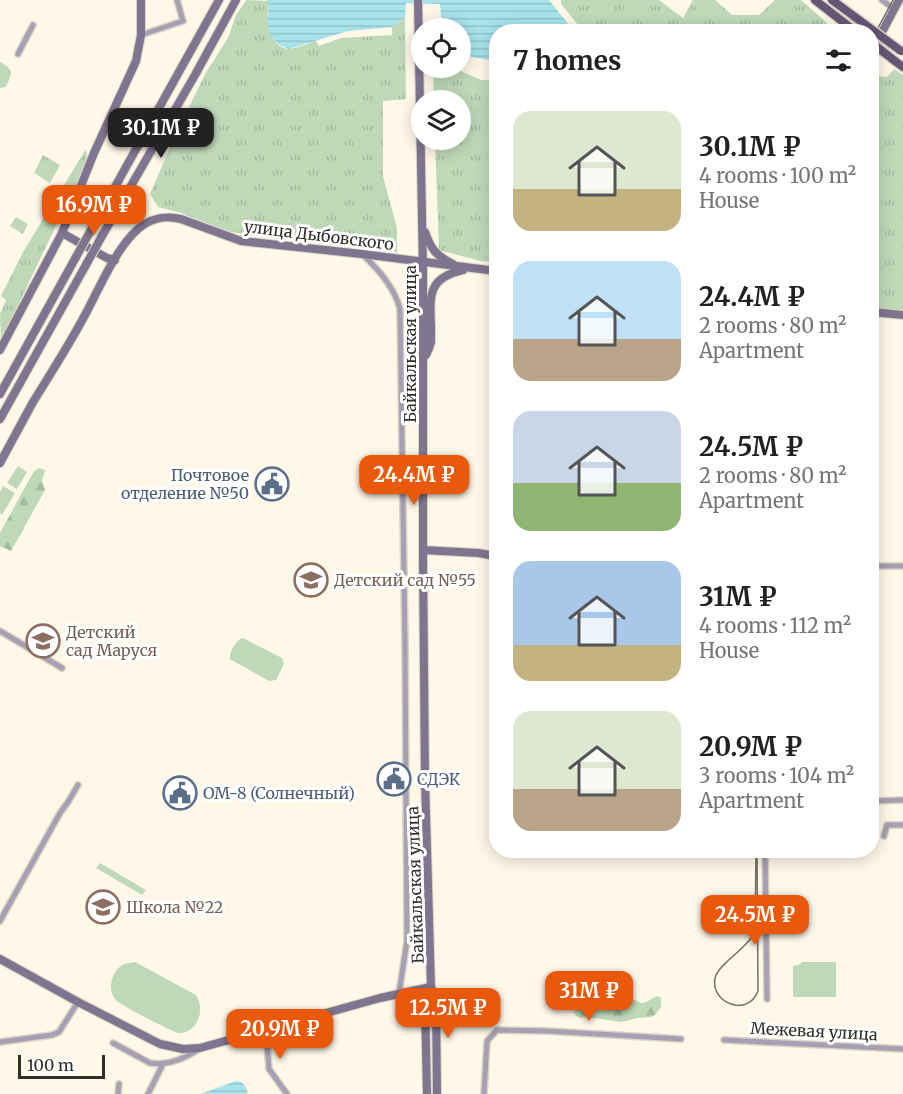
<!DOCTYPE html>
<meta charset="utf-8">
<style>
:root{--surface:#fff;--page:#f6f6f6;--text:#202124;--muted:#757577;--accent:#ea580c}
body{margin:0;font-family:Merriweather,serif;background:var(--page);color:var(--text);height:100vh;display:flex;flex-direction:column;font-size:22px;white-space:nowrap}
*{box-sizing:border-box;margin:0}
p{font-size:20px;color:var(--muted)}
.icon{flex:none;width:33px;height:33px;fill:none;stroke:currentColor;stroke-width:2;stroke-linecap:round;stroke-linejoin:round}
.map{position:relative;flex:1;overflow:hidden}
.side{position:absolute;left:489px;top:24px;width:390px;height:834px;display:flex;flex-direction:column;background:var(--surface);border-radius:24px;box-shadow:0 3px 15px #0003}
.side>*{flex:none}
.controls{position:absolute;left:411px;top:18px;display:grid;gap:12px}
.controls a{display:grid;place-items:center;width:60px;height:60px;border-radius:50%;background:var(--surface);box-shadow:0 3px 15px #0003;font-size:30px}
.scale{position:absolute;left:18px;bottom:15px;width:87px;box-sizing:border-box;padding-left:6px;border:3px solid #312e29;border-top:0;font-size:16px;line-height:21px;white-space:nowrap;color:#312e29;-webkit-text-stroke:4px #fff;paint-order:stroke}
.price{position:absolute;translate:-50% -51px;padding:0 14px;border-radius:12px;background:var(--accent);color:#fff;font-size:20px;line-height:39px;filter:drop-shadow(0 2px 3px #0008)}
.price::after{content:'';position:absolute;left:50%;top:36px;width:18px;height:14px;margin-left:-9px;background:inherit;clip-path:polygon(0 0,100% 0,50% 100%)}
.price.current{background:#222;color:#fff}
ul{padding:0;list-style:none}
li{display:flex;align-items:center;gap:18px;height:150px;padding:0 24px}
li span{display:grid;place-items:center;flex:none;width:168px;height:120px;border-radius:18px;color:#555}
li>.icon{margin-inline-start:auto}
span .icon{width:72px;height:72px;fill:#fffc;stroke-width:1}
li b{font-size:26px}
h2{display:flex;justify-content:space-between;align-items:center;height:72px;padding:0 24px;font-size:26px}
.map>svg:first-child{display:block}
</style>
<div class="map">
<svg width="903" height="1094" viewBox="0 0 903 1094">
<defs>
<pattern id="grass-tufts" width="24" height="20" patternUnits="userSpaceOnUse" patternTransform="scale(1.5)"><rect width="24" height="20" fill="#bfd9b8"/><path d="M3 7l-1-3M5 7V3M7 7l1-3M15 17l-1-3M17 17v-4M19 17l1-3" fill="none" stroke="#a5bb9e"/></pattern>
<pattern id="forest-firs" width="22" height="20" patternUnits="userSpaceOnUse" patternTransform="scale(1.5)"><rect width="22" height="20" fill="#bfd9b8"/><path d="M5 1l3.5 6h-7zM16 11l3.5 6h-7z" fill="#a5bb9e"/></pattern>
<pattern id="water-rules" width="6" height="5" patternUnits="userSpaceOnUse" patternTransform="scale(1.5)"><rect width="6" height="5" fill="#a8e3eb"/><path d="M0 2.5h6" fill="none" stroke="#91c3ca"/></pattern>
</defs>
<rect width="100%" height="100%" fill="#fff8e9"/>
<g fill="url(#grass-tufts)">
<path d="M246,0L269,1C269,8 267,13 267,20C267,31 276,48 288,49C295,49 309,43 316,41L319,46L341,38L392,35V27L405,17L406,99L383,101V176L397,228V253L374,242L318,241L229,232L181,213L158,207L150,194L176,134L205,74L228,38L236,15Z"/>
<polygon points="561,0 659,0 683,18 693,0 715,0 732,15 759,15 775,0 801,0 827,23 832,31 583,31 561,4"/>
<polygon points="435,68 454,68 481,80 496,80 496,262 480,261 439,250 435,140 460,140 460,100 434,100 433,75"/>
<polygon points="894,69 903,75 903,311 872,307 872,76 887,77"/>
<polygon points="86,149 87,156 84,167 1,341 0,314 6,300 1,296 23,252"/>
<polygon points="43,155 60,165 50,183 34,173"/>
<polygon points="16,217 28,224 23,234 10,226"/>
</g>
<g fill="url(#forest-firs)">
<polygon points="39,468 45,470 42,481 45,490 11,551 0,546 0,533 34,471"/>
<polygon points="657,996 661,998 661,1007 655,1015 651,1017 638,1018 621,1022 587,1017 580,1018 576,1016 574,1012 580,1004 589,999 612,1003 629,998 641,1003 646,1002"/>
</g>
<g fill="#bfd9b8">
<path d="M0,62C15,70 12,73 6,87L0,88Z"/>
<polygon points="18,466 27,472 17,489 7,483"/>
<polygon points="3,486 15,493 2,515 0,513 0,492"/>
<path d="M243,638L282,658L284,664L276,680L269,681L230,659C229,652 235,643 240,639Z"/>
<polygon points="100,863 146,890 142,895 96,868"/>
<path d="M135,962L196,995C201,1004 202,1012 197,1022C194,1028 186,1034 178,1033C173,1032 122,1006 117,1001C107,992 110,973 122,965C126,963 130,963 135,962Z"/>
<polygon points="801,962 836,962 836,997 793,997 793,966 801,964"/>
</g>
<g fill="url(#water-rules)">
<path d="M267,0H549L574,31L496,32V61L477,58L461,54L460,28H442L440,4L406,3L405,17L392,27L348,31L289,49C276,45 266,33 267,19C268,12 270,7 267,0Z"/>
<path d="M236,1081C244,1081 246,1087 248,1094H200Z"/>
</g>
<g fill="none" stroke-linecap="round" stroke-linejoin="round">
<defs>
<g id="street">
<polyline points="882,0 894,9"/>
<polyline points="141,35 183,21 177,0"/>
<polyline points="18,54 33,25"/>
<path d="M363,255C378,269 395,289 400,309L405,645L407,941L399,993"/>
<polyline points="872,566 903,566"/>
<polyline points="0,631 62,668"/>
<polyline points="872,801 903,800"/>
<polyline points="884,836 887,825 903,825"/>
<polyline points="765,850 767,999"/>
<polyline points="0,921 60,813 68,802 78,785"/>
<polyline points="266,1029 269,1069 287,1094"/>
<polyline points="724,1040 903,1049"/>
<polyline points="0,1042 52,1035 59,1032 78,1002"/>
<path d="M113,1043L150,1063C168,1066 184,1059 199,1049"/>
<polyline points="118,1094 119,1084"/>
<polyline points="148,1094 163,1064"/>
<polyline points="484,1094 487,1041 497,1030 547,1031 681,1039"/>
</g>
<g id="secondary">
<polyline points="418,0 423,272 423,559 425,781 431,987 436,1003 437,1094"/>
<polyline points="872,51 899,0"/>
<polyline points="91,230 219,0"/>
<path d="M425,232C431,249 436,256 453,264"/>
<polyline points="62,233 107,258 115,260"/>
<polyline points="102,236 195,75 236,0"/>
<polyline points="872,312 903,315"/>
<polyline points="0,350 62,233 94,153 136,61 141,35 141,0"/>
<path d="M426,355C428,351 430,346 431,342C431,337 431,332 431,327C430,296 427,278 463,270"/>
<polyline points="0,394 76,257"/>
<polyline points="0,419 87,263"/>
<path d="M0,463C11,443 22,422 33,402C51,373 69,345 85,315C99,289 116,248 138,229C151,218 164,215 181,219L241,241L362,254L496,271"/>
<polyline points="423,550 478,553 496,556"/>
<polyline points="0,959 78,1002 160,1044 183,1049 200,1048 380,998 431,987"/>
<polyline points="427,1094 425,1003 431,987"/>
</g>
<g id="primary">
<polyline points="815,0 856,32"/>
<polyline points="832,0 855,17"/>
<polyline points="895,61 903,67"/>
</g>
</defs>
<use href="#street" stroke="#dad4c6" stroke-width="8"/>
<use href="#secondary" stroke="#dad4c6" stroke-width="10"/>
<use href="#primary" stroke="#dad4c6" stroke-width="11"/>
<use href="#street" stroke="#a79fb2" stroke-width="5"/>
<use href="#secondary" stroke="#80758f" stroke-width="8"/>
<use href="#primary" stroke="#645776" stroke-width="8"/>
<g stroke="#746f67" stroke-width="1.5">
<polyline points="872,39 893,0"/>
<path d="M756,850L755,932C748,948 719,963 715,978C710,1003 748,1018 758,991L757,850"/>
</g>
<defs>
<g id="secondary-bridge">
<polyline points="76,257 91,230"/>
<polyline points="87,263 102,236"/>
</g>
<g id="primary-bridge">
<polyline points="855,17 901,51"/>
<polyline points="872,43 895,61"/>
</g>
</defs>
<use href="#secondary-bridge" stroke="#dad4c6" stroke-width="10" stroke-linecap="butt"/>
<use href="#primary-bridge" stroke="#dad4c6" stroke-width="11" stroke-linecap="butt"/>
<use href="#secondary-bridge" stroke="#80758f" stroke-width="8"/>
<use href="#primary-bridge" stroke="#645776" stroke-width="8"/>
</g>
<defs>
<symbol id="civic-ring" viewBox="-11 -11 22 22"><circle r="9.5" fill="#fff" stroke="#5c6f8a" stroke-width="1.5"/><path d="M-.6-6.5H3V-4.5H.6V-3L4-1V1h2V6H-6V1h2V-1L-.6-3ZM-1.2 2.5V6h2.4V2.5Z" fill="#5c6f8a"/></symbol>
<symbol id="school-ring" viewBox="-11 -11 22 22"><circle r="9.5" fill="#fff" stroke="#8d6e63" stroke-width="1.5"/><path d="M0-5L7-2L0 1L-7-2ZM-4 1L0 2.5L4 1V4Q0 6-4 4Z" fill="#8d6e63"/></symbol>
</defs>
<g fill-rule="evenodd">
<use href="#civic-ring" x="253" y="465" width="38" height="38"/>
<use href="#school-ring" x="292" y="561" width="38" height="38"/>
<use href="#school-ring" x="24" y="622" width="38" height="38"/>
<use href="#civic-ring" x="375" y="760" width="38" height="38"/>
<use href="#civic-ring" x="161" y="774" width="38" height="38"/>
<use href="#school-ring" x="84" y="888" width="38" height="38"/>
</g>
<g text-anchor="middle" stroke-width="6" stroke-linejoin="round" paint-order="stroke">
<g font-size="16" fill="#312e29" stroke="#fff">
<text transform="translate(319 235) rotate(7)" y="6">улица Дыбовского</text>
<text transform="translate(410 344) rotate(-90)" y="6">Байкальская улица</text>
<text transform="translate(415 885) rotate(-92)" y="6">Байкальская улица</text>
<text transform="translate(814 1031) rotate(3)" y="6">Межевая улица</text>
</g>
<g font-size="16" fill="#4e5e75" stroke="#fff" text-anchor="start">
<text x="249" y="481" text-anchor="end">Почтовое<tspan x="249" dy="18">отделение №50</tspan></text>
<text x="417" y="785">СДЭК</text>
<text x="203" y="799">ОМ-8 (Солнечный)</text>
</g>
<g font-size="16" fill="#785e54" stroke="#fff" text-anchor="start">
<text x="334" y="586">Детский сад №55</text>
<text x="66" y="638">Детский<tspan x="66" dy="18">сад Маруся</tspan></text>
<text x="126" y="913">Школа №22</text>
</g>
</g>
</svg>
<div class="controls">
<a><svg class="icon" aria-label="locate" viewBox="0 0 24 24"><circle cx="12" cy="12" r="6"/><path d="M12 2v4M12 18v4M2 12h4M18 12h4"/></svg></a>
<a><svg class="icon" aria-label="layers" viewBox="0 0 24 24"><path d="M12 4l9 5-9 5-9-5zM3 14l9 5 9-5"/></svg></a>
</div>
<div class="scale">100 m</div>
<b class="price current" style="left:161px;top:159px">30.1M ₽</b>
<b class="price" style="left:94px;top:236px">16.9M ₽</b>
<b class="price" style="left:414px;top:506px">24.4M ₽</b>
<b class="price" style="left:755px;top:946px">24.5M ₽</b>
<b class="price" style="left:589px;top:1022px">31M ₽</b>
<b class="price" style="left:448px;top:1039px">12.5M ₽</b>
<b class="price" style="left:280px;top:1060px">20.9M ₽</b>
<section class="side">
<h2>7 homes<svg class="icon" aria-label="filters" viewBox="0 0 24 24"><path d="M4 7h16M4 17h16"/><circle cx="9" cy="7" r="2"/><circle cx="15" cy="17" r="2"/></svg></h2>
<ul>
<li><span style="background:linear-gradient(#dfe7d0 65%,#c2b280 0)"><svg class="icon" aria-label="home" viewBox="0 0 24 24"><path d="M3 11l9-7 9 7M6 9v11h12V9"/></svg></span><div><b>30.1M ₽</b><p>4 rooms · 100 m²</p><p>House</p></div></li>
<li><span style="background:linear-gradient(#bfe0f5 65%,#b9a48a 0)"><svg class="icon" aria-label="home" viewBox="0 0 24 24"><path d="M3 11l9-7 9 7M6 9v11h12V9"/></svg></span><div><b>24.4M ₽</b><p>2 rooms · 80 m²</p><p>Apartment</p></div></li>
<li><span style="background:linear-gradient(#c9d6e8 60%,#8fb573 0)"><svg class="icon" aria-label="home" viewBox="0 0 24 24"><path d="M3 11l9-7 9 7M6 9v11h12V9"/></svg></span><div><b>24.5M ₽</b><p>2 rooms · 80 m²</p><p>Apartment</p></div></li>
<li><span style="background:linear-gradient(#a9c7e8 70%,#c2b280 0)"><svg class="icon" aria-label="home" viewBox="0 0 24 24"><path d="M3 11l9-7 9 7M6 9v11h12V9"/></svg></span><div><b>31M ₽</b><p>4 rooms · 112 m²</p><p>House</p></div></li>
<li><span style="background:linear-gradient(#dfe7d0 65%,#b9a48a 0)"><svg class="icon" aria-label="home" viewBox="0 0 24 24"><path d="M3 11l9-7 9 7M6 9v11h12V9"/></svg></span><div><b>20.9M ₽</b><p>3 rooms · 104 m²</p><p>Apartment</p></div></li>
</ul>
</section>
</div>
